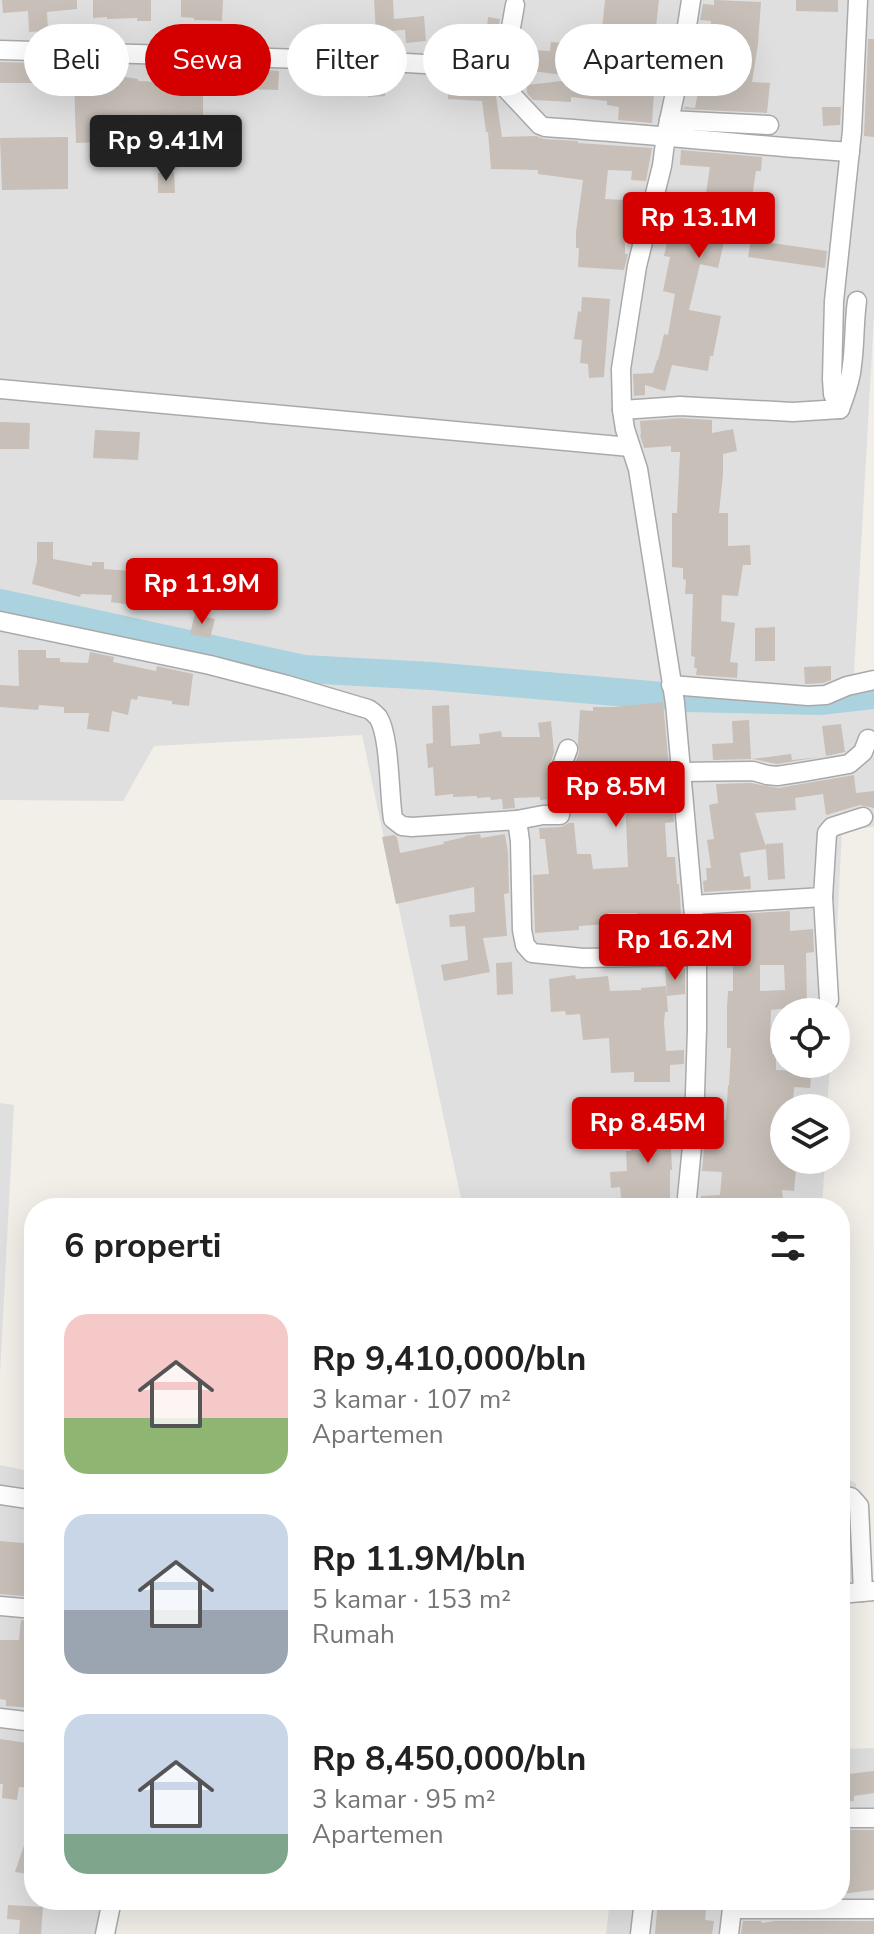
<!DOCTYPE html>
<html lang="id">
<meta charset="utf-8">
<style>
:root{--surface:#fff;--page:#f2f2f2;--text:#222;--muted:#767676;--accent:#d40000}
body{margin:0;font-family:"Nunito Sans",sans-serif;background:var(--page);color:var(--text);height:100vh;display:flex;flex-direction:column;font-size:30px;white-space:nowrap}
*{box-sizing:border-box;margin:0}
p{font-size:26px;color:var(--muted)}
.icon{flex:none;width:44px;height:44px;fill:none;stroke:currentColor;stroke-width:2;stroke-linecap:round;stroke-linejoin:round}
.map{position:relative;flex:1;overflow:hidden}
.sheet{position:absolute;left:24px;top:1198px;width:826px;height:712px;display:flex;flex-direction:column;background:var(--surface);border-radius:32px;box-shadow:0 8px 32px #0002}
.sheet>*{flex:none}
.top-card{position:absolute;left:24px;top:24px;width:826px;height:72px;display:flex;gap:16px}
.tools{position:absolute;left:770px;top:998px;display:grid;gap:16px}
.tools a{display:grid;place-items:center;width:80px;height:80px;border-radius:50%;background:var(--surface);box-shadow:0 8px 32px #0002;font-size:40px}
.price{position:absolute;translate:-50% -68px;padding:0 18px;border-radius:8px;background:var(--accent);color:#fff;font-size:26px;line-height:52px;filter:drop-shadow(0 2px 4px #0008)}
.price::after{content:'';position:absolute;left:50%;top:48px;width:24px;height:18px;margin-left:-12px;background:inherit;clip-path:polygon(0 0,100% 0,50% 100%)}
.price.active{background:#222;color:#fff}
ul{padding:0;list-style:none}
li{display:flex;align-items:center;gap:24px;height:200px;padding:0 40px}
li span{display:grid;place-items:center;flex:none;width:224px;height:160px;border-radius:24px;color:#555}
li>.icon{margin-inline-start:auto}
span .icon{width:96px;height:96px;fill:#fffc;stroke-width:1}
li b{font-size:34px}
h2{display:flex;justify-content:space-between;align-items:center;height:96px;padding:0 40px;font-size:34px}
.pill{padding:0 28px;border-radius:36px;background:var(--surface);box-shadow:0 8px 32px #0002;font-size:28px;line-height:72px}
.pill.active{background:var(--accent);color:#fff}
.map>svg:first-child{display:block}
</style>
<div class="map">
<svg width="874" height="1934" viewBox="0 0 874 1934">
<rect width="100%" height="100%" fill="#f2efe9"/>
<g fill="#e0dfdf">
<polygon points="0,0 874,0 874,316 854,673 874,675 874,827 842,829 833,1012 784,1012 784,1064 830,1064 827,1108 784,1108 784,1160 825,1160 822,1208 463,1208 362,735 154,746 123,801 0,800"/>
<polygon points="0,1103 14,1105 0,1375"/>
<polygon points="0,1465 34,1472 34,1900 110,1900 104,1934 0,1934"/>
<polygon points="840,1474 856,1484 859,1595 840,1597"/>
<polygon points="874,1748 874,1934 606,1934 610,1900 840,1900 840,1749"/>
</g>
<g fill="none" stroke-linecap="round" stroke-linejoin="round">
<polyline stroke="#aad3df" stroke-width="28" points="0,603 304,669 431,676 685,698 820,701 874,695"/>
</g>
<g fill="#c7bfb8" fill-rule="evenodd">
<polygon points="2,0 77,0 77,9 47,12 48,31 29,32 28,11 3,13"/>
<polygon points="93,0 151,0 151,21 137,21 137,18 107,19 107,17 93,18"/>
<polygon points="181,0 223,0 222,21 194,20 194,18 181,17"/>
<polygon points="374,0 393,0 394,19 424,16 426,41 406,43 405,30 376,32"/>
<polygon points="605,0 659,0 652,62 652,77 655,77 652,123 618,120 619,107 607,105 607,101 571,97 571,102 533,100 527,93 527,85 571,80 571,76 516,69 521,41 528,42 527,50 550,51 551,42 563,43 562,51 593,52 596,29 602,29"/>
<polygon points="714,0 761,2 758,44 752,82 770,83 767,113 684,109 685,107 695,108 704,60 724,64 728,37 710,35 711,21 700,20 703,4 714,5"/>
<polygon points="796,0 838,0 838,12 796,11"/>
<polygon points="488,17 500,19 493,60 484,56"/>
<polygon points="868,39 874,39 874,137 864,136"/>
<polygon points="0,62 69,64 69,83 0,83"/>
<polygon points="249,69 279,71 278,90 248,89"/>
<polygon points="367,73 384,74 385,96 368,97"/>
<polygon points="118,76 138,79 138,81 203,84 203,133 153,134 153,141 101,137 102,142 76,143 74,78"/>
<polygon points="449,77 471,79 470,92 490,90 496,96 502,137 536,136 544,139 578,141 578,143 652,148 646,181 631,180 632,171 608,170 605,199 624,200 623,232 625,232 625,254 628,254 624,270 578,267 579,248 576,248 576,232 583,180 538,174 538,170 491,169 488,132 486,132 482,101 448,99"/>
<polygon points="822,107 841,107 840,125 823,126"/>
<polygon points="68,137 68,189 2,190 0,138"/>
<polygon points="681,150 762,157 761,171 756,171 750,210 737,208 731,235 726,233 718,268 700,264 689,310 721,316 713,356 710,356 708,371 672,365 665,391 645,385 645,395 634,396 633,374 653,373 657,360 658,360 664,334 668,335 675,294 663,291 670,257 664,256 668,238 674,240 686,192 706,193 710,167 680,165"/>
<polygon points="174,172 175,193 158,193 158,173"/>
<polygon points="751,240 827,251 825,268 748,257"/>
<polygon points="582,297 610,299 604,377 589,378 588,364 580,363 582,340 574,339 578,311 581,312"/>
<polygon points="680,418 712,420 712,433 733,429 737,451 723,454 723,474 719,513 728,513 728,546 750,545 751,565 743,565 738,596 722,595 721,621 735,623 730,662 738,663 737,678 696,675 697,668 694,668 695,657 691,656 693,594 685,594 686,580 683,579 683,568 672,567 672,513 677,513 680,452 671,452 671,446 644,448 640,435 641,435 640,421"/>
<polygon points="0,422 30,423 29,449 0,449"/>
<polygon points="95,430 140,432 138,460 93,458"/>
<polygon points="37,542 53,542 53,559 92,566 92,562 104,562 104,569 160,573 159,602 130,602 130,605 111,602 112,595 81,594 80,597 32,584 37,561"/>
<polygon points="195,614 215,619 210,638 190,634"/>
<polygon points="775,627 775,661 755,661 755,628"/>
<polygon points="18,650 46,650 46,658 60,658 60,662 88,663 90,652 114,657 113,662 156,671 157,666 193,674 189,706 172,704 172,701 138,696 137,700 131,699 128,715 112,711 109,732 87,729 89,713 64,713 64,707 39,705 38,710 0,707 0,685 19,686"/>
<polygon points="831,666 831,680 823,683 805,684 804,667"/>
<polygon points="663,702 674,822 665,823 667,857 675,857 677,884 679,884 680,897 681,916 679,916 682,944 663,945 663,932 650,934 649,916 638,917 637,913 608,913 609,924 579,926 579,930 535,933 533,875 549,874 545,839 540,839 539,828 561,827 569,823 574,823 577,854 591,854 593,869 628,867 625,797 616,797 616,792 586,792 586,798 574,799 573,772 579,752 578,743 580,710 593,711 593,707 614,707"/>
<polygon points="449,705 451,746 480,744 479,734 501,731 502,737 540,737 538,723 551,721 554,752 549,768 550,799 540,800 540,797 514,798 515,808 503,809 502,799 491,800 490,797 477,798 477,796 453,797 453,794 435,796 433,767 428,768 426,744 433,743 432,706"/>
<polygon points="749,720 751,759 791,754 792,760 820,757 777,764 753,759 713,760 712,744 733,743 732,721"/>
<polygon points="841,724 845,752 826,756 822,726"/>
<polygon points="854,775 856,793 874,791 874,808 860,805 826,815 823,794 795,798 796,810 755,813 766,847 766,844 783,843 785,879 768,880 766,849 740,853 744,877 750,876 751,889 704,892 703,881 707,880 706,868 711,868 707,840 714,839 709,805 718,803 716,784 751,783 778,788"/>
<polygon points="480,834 481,838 505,834 508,853 509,893 504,894 507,936 483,938 490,972 444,981 441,965 468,960 465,926 450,927 449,915 475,912 474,887 396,904 382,837 394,835 397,837 400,853 444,844 443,842 465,837 465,836"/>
<path d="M790,911V931L813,929L814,952L806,953L807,1006L771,1010L770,1041H773L772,1054H776V1070L800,1071V1066L812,1067L810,1088L794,1087L793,1108H784V1160H797L794,1191L782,1190L784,1208H702L701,1196L720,1195L722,1172L702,1171L705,1138L722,1139L724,1120H726L728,1085H729L731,1048H727V1007L728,991H733V964H717L715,931H719L720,915ZM760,965H784L785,990L760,991Z"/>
<polygon points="512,962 513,994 497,995 496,963"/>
<polygon points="685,968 685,994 667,996 665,969"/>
<polygon points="575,975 576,979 608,976 610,991 641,990 641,988 666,986 668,1012 665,1012 664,1022 666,1051 684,1050 684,1064 670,1065 670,1082 634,1082 634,1072 611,1073 609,1038 583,1040 580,1014 566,1015 565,1011 551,1012 549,979"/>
<polygon points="673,1114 674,1126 670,1127 672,1170 670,1170 670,1205 622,1206 620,1187 611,1188 610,1172 627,1171 626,1151 631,1151 630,1136 644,1136 642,1117"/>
<polygon points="0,1541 34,1544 34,1597 0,1594"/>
<polygon points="21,1620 34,1621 34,1708 6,1706 6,1700 0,1699 0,1640 19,1640"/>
<polygon points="0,1739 34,1744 34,1788 19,1787 17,1800 2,1798 3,1784 0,1784"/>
<polygon points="874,1771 874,1793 854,1796 854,1801 840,1803 840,1775"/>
<polygon points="32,1822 34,1822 34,1875 15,1872"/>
<polygon points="840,1830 874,1830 874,1890 841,1894"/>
<polygon points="658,1900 707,1900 705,1920 714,1921 712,1934 655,1934"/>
<polygon points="8,1905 43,1907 41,1934 19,1934 20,1920 7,1919"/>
<polygon points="743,1921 761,1921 762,1923 775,1921 874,1921 874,1934 741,1934"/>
</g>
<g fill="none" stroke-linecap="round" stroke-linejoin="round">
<defs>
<g id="minor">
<path d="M0,50L370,61L479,67L488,71L495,77L540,125L545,127C647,134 748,145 850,152"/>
<polyline points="501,83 515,5"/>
<polyline points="669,120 769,125"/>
<polyline points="0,389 630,447"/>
<path d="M840,409C845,395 851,381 852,365C855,344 854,322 857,301"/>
<polyline points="622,410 680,406 793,412 840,409 833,394 832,379 834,301 852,131 858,0"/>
<path d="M0,621L210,665L287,685L368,709C371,710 376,715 378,717C390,735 389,794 393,819L402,826L412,827L517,820L520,841L522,930L525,945L532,953L583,958L697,956"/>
<polyline points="671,685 808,696 826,695 847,686 874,680"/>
<polyline points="681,772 753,771 767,775 777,776 803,772 849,764 863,752 868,739"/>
<polyline points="517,820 543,815 560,815 562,795 561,768 568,749"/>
<polyline points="823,897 829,1000"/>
<polyline points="693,905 823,897 827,833 832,827 863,817"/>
<polyline points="686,1208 694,1126 697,1029 697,950 675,703 638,469 625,429 622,410 621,369 637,266 662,166 666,135 681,65 691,0"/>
<polyline points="0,1495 34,1500"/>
<polyline points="840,1495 851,1497 859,1506 863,1592"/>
<polyline points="840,1594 873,1591"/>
<polyline points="0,1606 34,1609"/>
<polyline points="0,1718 34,1722"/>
<polyline points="840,1818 874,1818"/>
<polyline points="732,1909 874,1909"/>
<polyline points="105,1934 112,1900"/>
<polyline points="640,1934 644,1900"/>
<polyline points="729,1934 733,1900"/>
</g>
</defs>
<use href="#minor" stroke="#a9a9a9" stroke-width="21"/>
<use href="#minor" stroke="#fff" stroke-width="18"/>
</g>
</svg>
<div class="tools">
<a><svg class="icon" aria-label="locate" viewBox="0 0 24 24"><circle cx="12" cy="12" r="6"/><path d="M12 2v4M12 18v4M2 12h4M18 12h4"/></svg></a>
<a><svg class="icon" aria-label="layers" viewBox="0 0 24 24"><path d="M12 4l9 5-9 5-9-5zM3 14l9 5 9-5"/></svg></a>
</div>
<b class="price active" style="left:166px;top:183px">Rp 9.41M</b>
<b class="price" style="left:699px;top:260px">Rp 13.1M</b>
<b class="price" style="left:202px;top:626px">Rp 11.9M</b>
<b class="price" style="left:616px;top:829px">Rp 8.5M</b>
<b class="price" style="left:675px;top:982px">Rp 16.2M</b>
<b class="price" style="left:648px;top:1165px">Rp 8.45M</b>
<div class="top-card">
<a class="pill">Beli</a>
<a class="pill active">Sewa</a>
<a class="pill">Filter</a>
<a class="pill">Baru</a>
<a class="pill">Apartemen</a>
</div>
<section class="sheet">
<h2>6 properti<svg class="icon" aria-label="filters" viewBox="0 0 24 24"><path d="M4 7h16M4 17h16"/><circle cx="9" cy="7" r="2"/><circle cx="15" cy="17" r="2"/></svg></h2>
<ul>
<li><span style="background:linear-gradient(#f6c9c9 65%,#8fb573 0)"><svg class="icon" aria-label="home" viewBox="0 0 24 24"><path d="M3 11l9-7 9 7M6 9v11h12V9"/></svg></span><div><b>Rp 9,410,000/bln</b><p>3 kamar · 107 m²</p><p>Apartemen</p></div></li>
<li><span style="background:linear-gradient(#c9d6e8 60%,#9aa5b1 0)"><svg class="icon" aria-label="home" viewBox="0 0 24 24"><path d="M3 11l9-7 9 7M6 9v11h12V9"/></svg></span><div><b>Rp 11.9M/bln</b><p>5 kamar · 153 m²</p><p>Rumah</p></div></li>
<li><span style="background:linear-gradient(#c9d6e8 75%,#7fa58c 0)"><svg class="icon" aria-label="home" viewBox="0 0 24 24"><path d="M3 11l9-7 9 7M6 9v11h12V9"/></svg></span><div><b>Rp 8,450,000/bln</b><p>3 kamar · 95 m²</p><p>Apartemen</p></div></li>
</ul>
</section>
</div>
